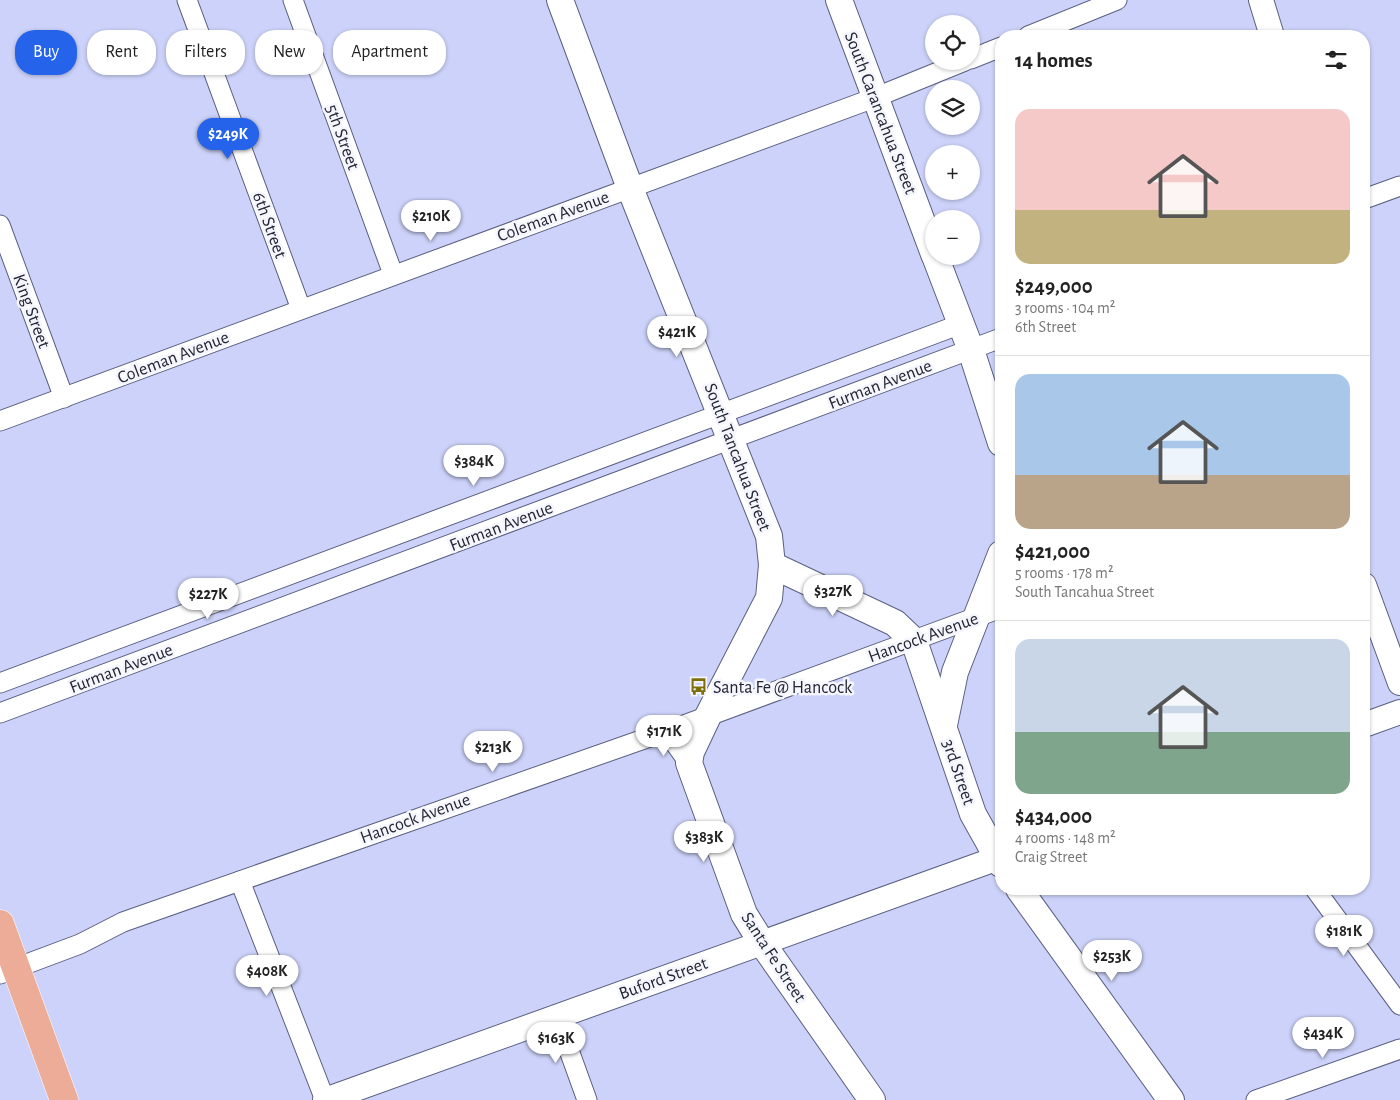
<!DOCTYPE html>
<meta charset="utf-8">
<style>
:root{--surface:#fff;--page:#f2f2f2;--text:#222;--muted:#767676;--line:#e0e0e0;--accent:#2563eb}
body{margin:0;font-family:"Alegreya Sans",sans-serif;background:var(--page);color:var(--text);height:100vh;display:flex;flex-direction:column;font-size:19px;white-space:nowrap}
*{box-sizing:border-box;margin:0}
p{font-size:16px;color:var(--muted)}
.icon{flex:none;width:28px;height:28px;fill:none;stroke:currentColor;stroke-width:2;stroke-linecap:round;stroke-linejoin:round}
.map{position:relative;flex:1;overflow:hidden}
.drawer{position:absolute;left:995px;top:30px;width:375px;height:865px;display:flex;flex-direction:column;background:var(--surface);border-radius:20px;box-shadow:0 1px 4px #0004}
.drawer>*{flex:none}
.hud{position:absolute;left:15px;top:30px;width:475px;height:45px;display:flex;gap:10px}
.fabs{position:absolute;left:925px;top:15px;display:grid;gap:10px}
.fabs a{display:grid;place-items:center;width:55px;height:55px;border-radius:50%;background:var(--surface);box-shadow:0 1px 4px #0004;font-size:25px}
.price{position:absolute;translate:-50% -42px;padding:0 11px;border-radius:18px;background:#fff;color:#222;font-size:16px;line-height:32px;filter:drop-shadow(0 1px 2px #0008)}
.price::after{content:'';position:absolute;left:50%;top:30px;width:15px;height:11px;margin-left:-8px;background:inherit;clip-path:polygon(0 0,100% 0,50% 100%)}
.price.on{background:var(--accent);color:#fff}
ul{padding:0;list-style:none}
li{display:grid;align-content:center;gap:10px;height:265px;padding:0 20px}
li+li{border-top:1px solid var(--line)}
li span{display:grid;place-items:center;height:155px;border-radius:15px;color:#555}
li>.icon{margin-inline-start:auto}
span .icon{width:90px;height:90px;fill:#fffc;stroke-width:1}
li b{font-size:21px}
h2{display:flex;justify-content:space-between;align-items:center;height:60px;padding:0 20px;font-size:21px}
.pill{padding:0 18px;border-radius:20px;background:var(--surface);box-shadow:0 1px 4px #0004;font-size:18px;line-height:45px}
.pill.on{background:var(--accent);color:#fff}
.map>svg:first-child{display:block}
</style>
<div class="map">
<svg width="1400" height="1100" viewBox="0 0 1400 1100">
<rect width="100%" height="100%" fill="#ccd2f9"/>
<g fill="none" stroke-linecap="round" stroke-linejoin="round">
<defs>
<g id="minor">
<polyline points="187,0 301,309"/>
<polyline points="293,0 393,274"/>
<polyline points="1028,36 1117,0"/>
<polyline points="971,59 1001,47"/>
<polyline points="1364,199 1400,186"/>
<polyline points="0,225 64,398"/>
<polyline points="0,421 874,98 965,61"/>
<polyline points="0,683 961,324"/>
<polyline points="0,713 1001,338"/>
<polyline points="666,731 689,763"/>
<polyline points="240,881 325,1100"/>
<polyline points="1315,889 1400,1005"/>
<polyline points="0,974 80,944 123,922 684,725 1001,608"/>
<polyline points="557,1017 587,1100"/>
<polyline points="1256,1100 1400,1049"/>
</g>
<g id="tertiary">
<polyline points="1261,0 1272,36"/>
<polyline points="1364,585 1400,683"/>
<polyline points="1364,725 1400,712"/>
<polyline points="325,1100 1001,857"/>
</g>
<g id="secondary">
<polyline points="560,0 630,188 769,536 772,565 769,598 708,716 691,752 689,763 744,914 762,943 872,1100"/>
<polyline points="839,0 934,254"/>
<polyline points="935,256 971,350 1001,443"/>
<polyline points="772,565 895,623 914,641 973,814 1001,864"/>
<polyline points="944,725 955,672 1001,554"/>
<polyline points="1019,889 1171,1100"/>
</g>
<polyline id="primary" points="0,924 64,1100"/>
</defs>
<use href="#minor" stroke="#5b5f82" stroke-width="21"/>
<use href="#tertiary" stroke="#5b5f82" stroke-width="26"/>
<use href="#secondary" stroke="#5b5f82" stroke-width="28"/>
<use href="#primary" stroke="#fff" stroke-width="29"/>
<use href="#minor" stroke="#fff" stroke-width="19"/>
<use href="#tertiary" stroke="#fff" stroke-width="24"/>
<use href="#secondary" stroke="#fff" stroke-width="26"/>
<use href="#primary" stroke="#ecac97" stroke-width="28"/>
</g>
<defs>
<symbol id="bus-bare" viewBox="-9 -9 18 18"><path d="M-5-6H5V4H4V6H2V4H-2V6H-4V4H-5ZM-3.5-4V0h7V-4ZM-3.5 1.2v1.5H-2V1.2ZM2 1.2v1.5H3.5V1.2Z" fill="#7e6f0c" stroke="#f4f5fd" stroke-width="2.5" paint-order="stroke"/></symbol>
</defs>
<g fill-rule="evenodd">
<use href="#bus-bare" x="686" y="674" width="25" height="25"/>
</g>
<g text-anchor="middle" stroke-width="5" stroke-linejoin="round" paint-order="stroke">
<g font-size="18" fill="#232533" stroke="#f4f5fd">
<text transform="translate(881 113) rotate(69)" y="6">South Carancahua Street</text>
<text transform="translate(343 137) rotate(70)" y="6">5th Street</text>
<text transform="translate(553 216) rotate(-20)" y="6">Coleman Avenue</text>
<text transform="translate(270 225) rotate(70)" y="6">6th Street</text>
<text transform="translate(32 311) rotate(70)" y="6">King Street</text>
<text transform="translate(173 357) rotate(-21)" y="6">Coleman Avenue</text>
<text transform="translate(880 384) rotate(-21)" y="6">Furman Avenue</text>
<text transform="translate(738 457) rotate(69)" y="6">South Tancahua Street</text>
<text transform="translate(501 526) rotate(-21)" y="6">Furman Avenue</text>
<text transform="translate(923 637) rotate(-20)" y="6">Hancock Avenue</text>
<text transform="translate(121 668) rotate(-21)" y="6">Furman Avenue</text>
<text transform="translate(959 772) rotate(71)" y="6">3rd Street</text>
<text transform="translate(415 818) rotate(-20)" y="6">Hancock Avenue</text>
<text transform="translate(774 957) rotate(57)" y="6">Santa Fe Street</text>
<text transform="translate(663 978) rotate(-20)" y="6">Buford Street</text>
</g>
<g font-size="18" fill="#232533" stroke="#f4f5fd" text-anchor="start">
<text x="713" y="693">Santa Fe @ Hancock</text>
</g>
</g>
</svg>
<div class="fabs">
<a><svg class="icon" aria-label="locate" viewBox="0 0 24 24"><circle cx="12" cy="12" r="6"/><path d="M12 2v4M12 18v4M2 12h4M18 12h4"/></svg></a>
<a><svg class="icon" aria-label="layers" viewBox="0 0 24 24"><path d="M12 4l9 5-9 5-9-5zM3 14l9 5 9-5"/></svg></a>
<a>+</a>
<a>−</a>
</div>
<b class="price on" style="left:228px;top:160px">$249K</b>
<b class="price" style="left:431px;top:242px">$210K</b>
<b class="price" style="left:677px;top:358px">$421K</b>
<b class="price" style="left:474px;top:487px">$384K</b>
<b class="price" style="left:833px;top:617px">$327K</b>
<b class="price" style="left:208px;top:620px">$227K</b>
<b class="price" style="left:664px;top:757px">$171K</b>
<b class="price" style="left:493px;top:773px">$213K</b>
<b class="price" style="left:704px;top:863px">$383K</b>
<b class="price" style="left:1344px;top:957px">$181K</b>
<b class="price" style="left:1112px;top:982px">$253K</b>
<b class="price" style="left:267px;top:997px">$408K</b>
<b class="price" style="left:1323px;top:1059px">$434K</b>
<b class="price" style="left:556px;top:1064px">$163K</b>
<div class="hud">
<a class="pill on">Buy</a>
<a class="pill">Rent</a>
<a class="pill">Filters</a>
<a class="pill">New</a>
<a class="pill">Apartment</a>
</div>
<section class="drawer">
<h2>14 homes<svg class="icon" aria-label="filters" viewBox="0 0 24 24"><path d="M4 7h16M4 17h16"/><circle cx="9" cy="7" r="2"/><circle cx="15" cy="17" r="2"/></svg></h2>
<ul>
<li><span style="background:linear-gradient(#f6c9c9 65%,#c2b280 0)"><svg class="icon" aria-label="home" viewBox="0 0 24 24"><path d="M3 11l9-7 9 7M6 9v11h12V9"/></svg></span><div><b>$249,000</b><p>3 rooms · 104 m²</p><p>6th Street</p></div></li>
<li><span style="background:linear-gradient(#a9c7e8 65%,#b9a48a 0)"><svg class="icon" aria-label="home" viewBox="0 0 24 24"><path d="M3 11l9-7 9 7M6 9v11h12V9"/></svg></span><div><b>$421,000</b><p>5 rooms · 178 m²</p><p>South Tancahua Street</p></div></li>
<li><span style="background:linear-gradient(#c9d6e8 60%,#7fa58c 0)"><svg class="icon" aria-label="home" viewBox="0 0 24 24"><path d="M3 11l9-7 9 7M6 9v11h12V9"/></svg></span><div><b>$434,000</b><p>4 rooms · 148 m²</p><p>Craig Street</p></div></li>
</ul>
</section>
</div>
